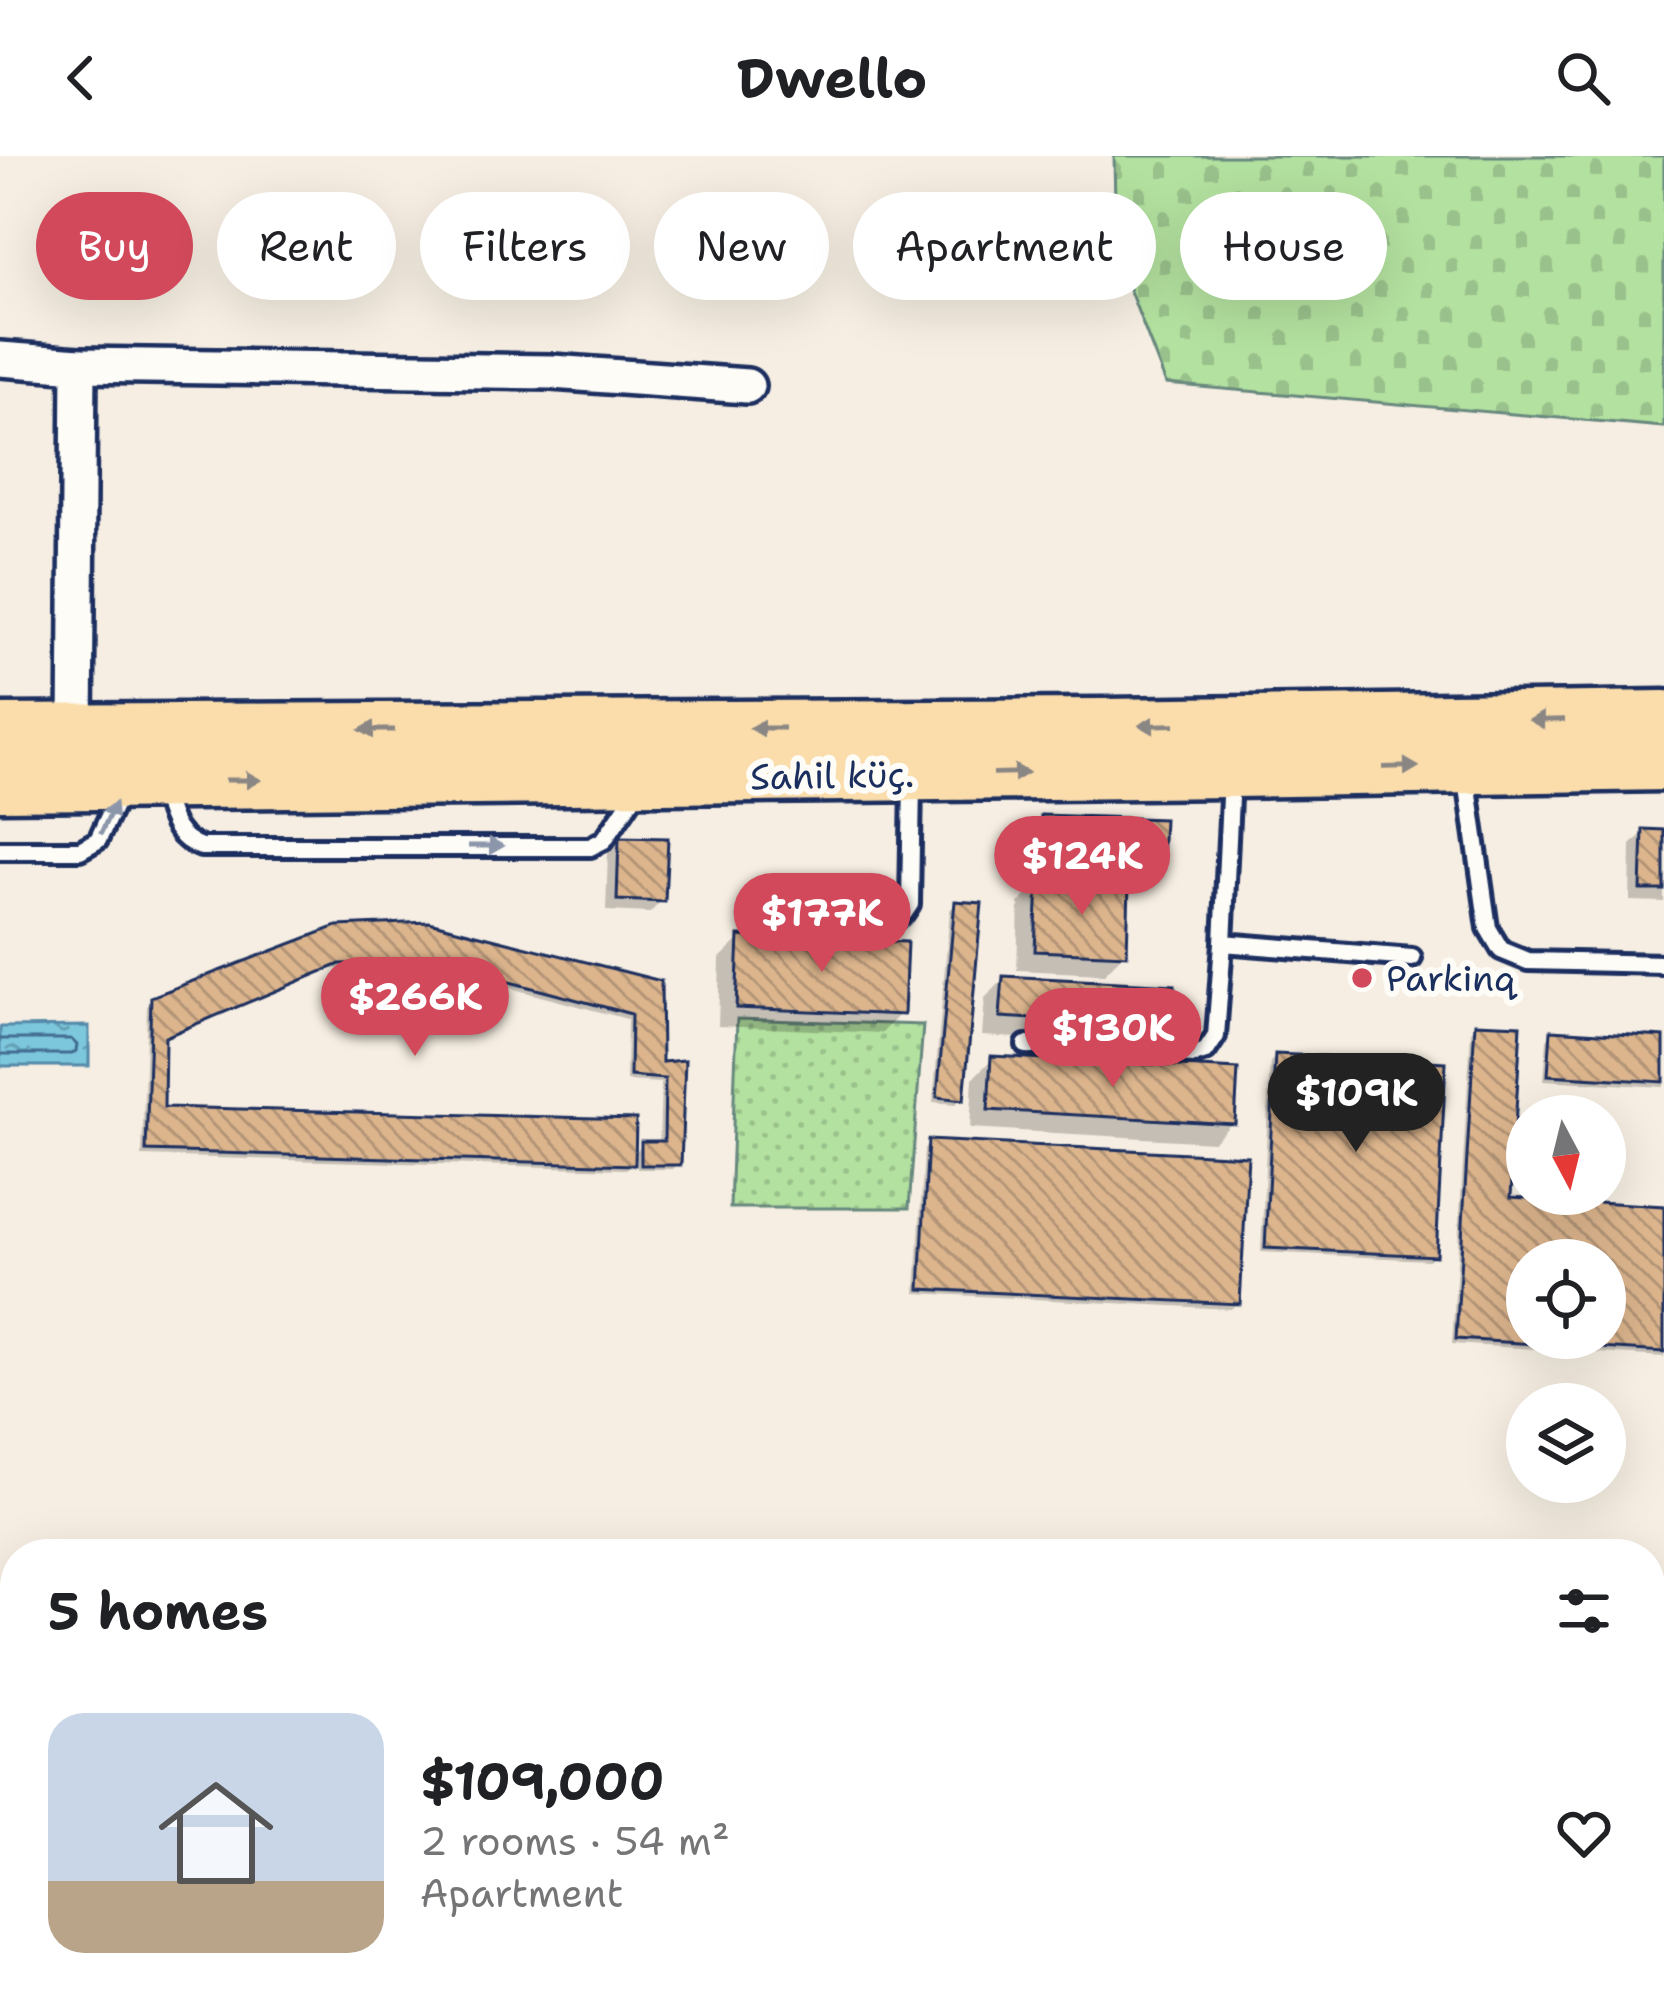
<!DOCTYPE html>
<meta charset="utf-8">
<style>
:root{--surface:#fff;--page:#f2f2f2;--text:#202124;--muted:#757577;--line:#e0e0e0;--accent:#d1495b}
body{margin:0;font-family:"Shantell Sans",sans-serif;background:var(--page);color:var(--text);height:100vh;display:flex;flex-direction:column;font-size:45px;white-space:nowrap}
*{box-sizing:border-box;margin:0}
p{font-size:39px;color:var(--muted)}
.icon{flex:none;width:66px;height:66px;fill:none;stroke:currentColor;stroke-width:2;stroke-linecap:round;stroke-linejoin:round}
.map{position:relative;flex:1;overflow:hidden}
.panel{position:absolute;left:0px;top:1383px;width:1665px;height:471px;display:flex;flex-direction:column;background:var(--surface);border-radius:48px 48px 0 0;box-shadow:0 12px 48px #0002}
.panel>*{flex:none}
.banner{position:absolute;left:36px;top:36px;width:1593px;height:108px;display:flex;gap:24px}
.needle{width:78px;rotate:173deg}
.buttons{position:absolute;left:1506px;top:939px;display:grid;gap:24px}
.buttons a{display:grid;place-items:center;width:120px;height:120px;border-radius:50%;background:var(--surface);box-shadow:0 12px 48px #0002;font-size:60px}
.price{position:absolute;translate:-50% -102px;padding:0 27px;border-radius:42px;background:var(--accent);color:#fff;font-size:39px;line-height:78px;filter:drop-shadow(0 3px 6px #0008)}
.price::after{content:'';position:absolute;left:50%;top:72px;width:36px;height:27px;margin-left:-18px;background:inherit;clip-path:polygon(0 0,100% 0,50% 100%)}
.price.selected{background:#222;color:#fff}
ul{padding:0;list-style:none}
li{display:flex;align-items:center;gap:36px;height:300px;padding:0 48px}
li+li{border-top:3px solid var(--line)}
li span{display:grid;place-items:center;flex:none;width:336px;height:240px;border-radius:36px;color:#555}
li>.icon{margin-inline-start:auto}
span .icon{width:144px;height:144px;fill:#fffc;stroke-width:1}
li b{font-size:51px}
h2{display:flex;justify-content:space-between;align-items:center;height:144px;padding:0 48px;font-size:51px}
.pill{padding:0 42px;border-radius:54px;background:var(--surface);box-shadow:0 12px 48px #0002;font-size:42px;line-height:108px}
.pill.selected{background:var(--accent);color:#fff}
header{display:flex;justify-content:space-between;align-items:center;height:156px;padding:0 48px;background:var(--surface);font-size:54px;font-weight:700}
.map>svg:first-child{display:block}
</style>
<header><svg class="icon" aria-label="back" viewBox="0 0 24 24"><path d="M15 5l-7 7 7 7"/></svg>Dwello<svg class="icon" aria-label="search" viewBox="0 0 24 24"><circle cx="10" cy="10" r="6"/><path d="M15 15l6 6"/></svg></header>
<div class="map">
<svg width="1664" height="1852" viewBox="0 0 1664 1852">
<defs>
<pattern id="cemetery-stones" width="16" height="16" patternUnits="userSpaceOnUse" patternTransform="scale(3)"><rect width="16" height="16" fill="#b3e19f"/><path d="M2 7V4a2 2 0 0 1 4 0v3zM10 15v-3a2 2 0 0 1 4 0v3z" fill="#99c18b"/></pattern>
<pattern id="park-dots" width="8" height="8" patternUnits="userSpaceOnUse" patternTransform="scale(3)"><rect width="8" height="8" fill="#b3e19f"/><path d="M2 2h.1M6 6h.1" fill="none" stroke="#99c18b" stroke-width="1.8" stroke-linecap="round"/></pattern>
<pattern id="water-ripples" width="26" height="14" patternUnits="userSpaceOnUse" patternTransform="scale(3)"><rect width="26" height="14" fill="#7cc7dc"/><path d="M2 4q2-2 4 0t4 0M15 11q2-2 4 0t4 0" fill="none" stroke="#65a2b6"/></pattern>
<pattern id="building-back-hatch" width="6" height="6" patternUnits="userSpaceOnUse" patternTransform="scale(3)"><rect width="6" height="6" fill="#dcb58d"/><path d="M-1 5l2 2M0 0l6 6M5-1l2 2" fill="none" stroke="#b29476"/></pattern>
</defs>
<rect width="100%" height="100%" fill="#f6eee2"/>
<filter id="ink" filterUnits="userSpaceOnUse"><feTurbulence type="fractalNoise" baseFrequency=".00833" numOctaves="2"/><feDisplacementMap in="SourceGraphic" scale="24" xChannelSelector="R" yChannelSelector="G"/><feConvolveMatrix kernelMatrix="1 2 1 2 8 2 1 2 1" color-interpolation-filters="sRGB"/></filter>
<g filter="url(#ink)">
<polygon fill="url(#cemetery-stones)" stroke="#67887e" stroke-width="3" points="1114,0 1664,0 1664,271 1166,228 1116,99"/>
<polygon fill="url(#park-dots)" stroke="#67887e" stroke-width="3" points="737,863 923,869 909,1052 730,1052"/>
<g fill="url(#water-ripples)" stroke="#558aaa" stroke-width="3">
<polygon points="89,870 89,910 0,910 0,871"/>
<polygon points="15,1559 15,1839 1650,1839 1650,1560 1664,1560 1664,1852 0,1852 0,1560"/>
</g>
<g fill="#0003" fill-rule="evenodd">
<polygon points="1042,662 1159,703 1146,716 1028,711 1030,674"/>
<polygon points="1644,676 1664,677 1664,746 1630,745 1631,689"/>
<polygon points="621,684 662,744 650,757 606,755 608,696"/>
<polygon points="1039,728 1124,798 1104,818 1017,814 1019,747"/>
<polygon points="956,748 961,943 956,948 933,946 950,754"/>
<path d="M337,773L658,828L659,909L682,907L678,1007L672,1013H637V1003L626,1013L142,1000L147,850L153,844ZM427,810L627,863L626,925L661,927L659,988H643L632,999L161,954L162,883L332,813Z"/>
<polygon points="740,783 901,857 882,877 718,870 720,802"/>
<polygon points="1004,823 1170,869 1150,889 982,880 985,842"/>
<path d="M1476,870L1508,1043L1664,1053V1201L1452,1188L1471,875ZM1527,1104H1605V1182H1527Z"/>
<polygon points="1552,877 1664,884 1664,931 1544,924 1547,883"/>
<polygon points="1276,901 1433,1099 1428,1104 1261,1096 1270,906"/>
<polygon points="992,903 1233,966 1213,986 970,972 973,922"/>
<polygon points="929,987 1237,1147 1231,1153 916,1137 924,993"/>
</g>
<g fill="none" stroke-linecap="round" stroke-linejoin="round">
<polyline stroke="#426c90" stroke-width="3" points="0,883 71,883 77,889 76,895 72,898 0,898"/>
</g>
<g fill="url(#building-back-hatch)" stroke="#1b2f5e" stroke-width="3" fill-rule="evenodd">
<polygon points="1041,659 1164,663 1162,704 1039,700"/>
<polygon points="1643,673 1664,674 1664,734 1641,734"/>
<polygon points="619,681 668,682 665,746 617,744"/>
<polygon points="1038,725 1129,728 1127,799 1035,795"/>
<polygon points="955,745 982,747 964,944 937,941"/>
<polygon points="429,766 661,825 662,906 685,904 681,1009 641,1009 641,985 664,985 665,923 630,920 631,858 434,806 340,808 165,881 164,951 636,963 635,1009 146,995 151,841 337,770"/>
<polygon points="739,780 907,786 904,859 736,852"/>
<polygon points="1003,820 1175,829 1173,871 1000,861"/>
<path d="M1475,867L1521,869L1511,1041L1664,1050V1196L1456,1183ZM1527,1104H1605V1182H1527Z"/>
<polygon points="1551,874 1664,881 1664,926 1548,919"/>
<polygon points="1275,898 1446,906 1436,1100 1265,1092"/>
<polygon points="991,900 1238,913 1235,968 988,954"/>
<polygon points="928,984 1248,1000 1240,1148 920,1133"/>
</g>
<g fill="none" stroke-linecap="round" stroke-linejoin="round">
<defs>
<g id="service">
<polyline points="1466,617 1488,772 1501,794 1528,805 1664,808"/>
<polyline points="1231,621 1223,787 1412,802"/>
<path d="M161,631C170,658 172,681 201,691H590L604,684L639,632"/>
<polyline points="0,694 80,694 98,684 121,634"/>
<polyline points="773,764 893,765 904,757 910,748 912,625"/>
<polyline points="1026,889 1194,899 1206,895 1216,880 1223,787"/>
</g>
<g id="minor">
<polyline points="0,203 79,209 76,575"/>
<polyline points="79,209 552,216 747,230"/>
</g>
<g id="primary">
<polyline points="0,576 1106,570 1664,562"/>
<polyline points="0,627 1231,614 1664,607"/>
</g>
</defs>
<use href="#service" stroke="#1b2f5e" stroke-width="26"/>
<use href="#minor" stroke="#1b2f5e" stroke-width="42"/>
<use href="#primary" stroke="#1b2f5e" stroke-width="63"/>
<use href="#service" stroke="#fdfcf7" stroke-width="16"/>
<use href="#minor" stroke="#fdfcf7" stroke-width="33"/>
<use href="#primary" stroke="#faddab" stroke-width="54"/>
</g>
<defs><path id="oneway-solid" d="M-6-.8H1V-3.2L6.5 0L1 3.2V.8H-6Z" transform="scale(3)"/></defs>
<g fill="#8a8684">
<use href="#oneway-solid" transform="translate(1547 564) rotate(179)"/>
<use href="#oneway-solid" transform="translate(1157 569) rotate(179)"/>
<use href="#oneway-solid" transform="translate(767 572) rotate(180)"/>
<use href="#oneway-solid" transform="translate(377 574) rotate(180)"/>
<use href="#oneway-solid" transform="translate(1401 611) rotate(-1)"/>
<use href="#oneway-solid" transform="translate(1011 617) rotate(-1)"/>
<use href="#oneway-solid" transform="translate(243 624)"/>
</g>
<g fill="#8c96aa">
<use href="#oneway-solid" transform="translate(108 662) rotate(-65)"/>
<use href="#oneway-solid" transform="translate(486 690)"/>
</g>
</g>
<circle fill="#d1495b" stroke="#fdfcf7" stroke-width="4.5" cx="1362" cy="822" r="12"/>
<g text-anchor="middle" stroke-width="12" stroke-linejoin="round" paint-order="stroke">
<g font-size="36" fill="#1b2f5e" stroke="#fdfcf7">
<text transform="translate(832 619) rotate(-1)" y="13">Sahil küç.</text>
</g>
<g font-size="36" fill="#1b2f5e" stroke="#fdfcf7" text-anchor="start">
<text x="1386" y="835">Parkinq</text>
</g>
</g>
</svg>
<div class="buttons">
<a><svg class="needle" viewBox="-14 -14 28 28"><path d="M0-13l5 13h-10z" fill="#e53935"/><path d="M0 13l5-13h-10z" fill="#757577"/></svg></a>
<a><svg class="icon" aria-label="locate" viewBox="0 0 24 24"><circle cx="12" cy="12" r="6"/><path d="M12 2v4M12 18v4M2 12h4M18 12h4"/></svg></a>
<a><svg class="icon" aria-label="layers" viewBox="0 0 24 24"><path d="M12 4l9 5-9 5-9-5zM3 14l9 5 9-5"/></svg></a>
</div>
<b class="price" style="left:1082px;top:762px">$124K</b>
<b class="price" style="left:822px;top:819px">$177K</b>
<b class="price" style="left:415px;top:903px">$266K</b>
<b class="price" style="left:1113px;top:934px">$130K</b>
<b class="price selected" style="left:1356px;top:999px">$109K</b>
<div class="banner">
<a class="pill selected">Buy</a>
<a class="pill">Rent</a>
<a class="pill">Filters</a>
<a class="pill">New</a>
<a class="pill">Apartment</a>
<a class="pill">House</a>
</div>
<section class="panel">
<h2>5 homes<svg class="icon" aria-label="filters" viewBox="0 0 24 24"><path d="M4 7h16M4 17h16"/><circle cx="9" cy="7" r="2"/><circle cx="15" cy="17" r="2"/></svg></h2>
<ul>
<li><span style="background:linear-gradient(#c9d6e8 70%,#b9a48a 0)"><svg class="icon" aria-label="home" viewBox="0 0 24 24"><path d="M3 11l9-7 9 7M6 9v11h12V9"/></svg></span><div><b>$109,000</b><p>2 rooms · 54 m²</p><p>Apartment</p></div><svg class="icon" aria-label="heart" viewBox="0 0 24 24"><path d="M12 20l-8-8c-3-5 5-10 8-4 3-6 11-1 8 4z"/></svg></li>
</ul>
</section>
</div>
